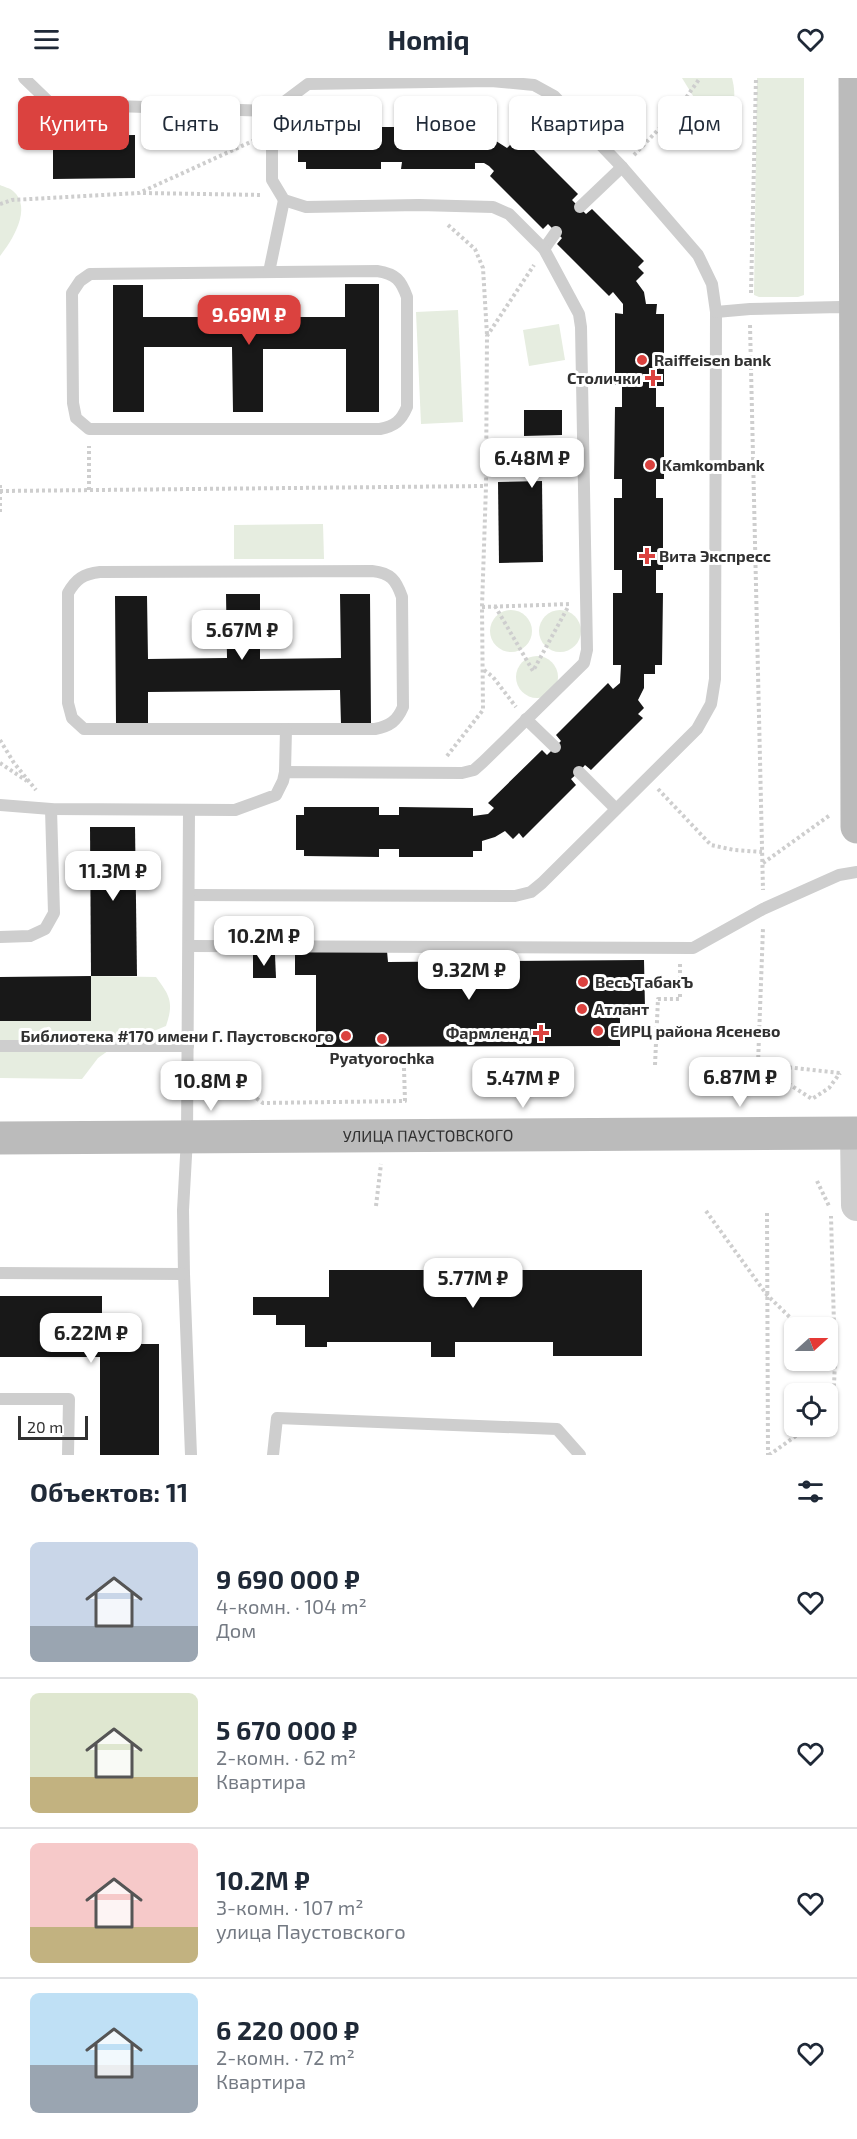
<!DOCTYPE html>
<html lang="ru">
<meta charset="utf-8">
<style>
:root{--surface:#fff;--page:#f2f2f3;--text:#1f2937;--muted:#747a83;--line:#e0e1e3;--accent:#db423f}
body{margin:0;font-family:"Exo 2",sans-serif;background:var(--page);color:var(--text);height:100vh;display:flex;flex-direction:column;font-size:22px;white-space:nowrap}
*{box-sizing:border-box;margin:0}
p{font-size:20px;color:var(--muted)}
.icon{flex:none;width:33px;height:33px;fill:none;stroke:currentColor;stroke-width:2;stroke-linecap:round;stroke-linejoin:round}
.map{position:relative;height:1377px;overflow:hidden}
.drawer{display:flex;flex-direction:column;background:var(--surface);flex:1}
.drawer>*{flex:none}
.guide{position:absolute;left:18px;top:18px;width:822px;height:54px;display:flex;gap:12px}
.needle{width:39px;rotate:69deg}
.controls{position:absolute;left:784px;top:1239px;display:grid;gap:12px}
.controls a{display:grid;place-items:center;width:54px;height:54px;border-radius:9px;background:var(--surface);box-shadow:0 2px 4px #0004;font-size:30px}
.scale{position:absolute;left:18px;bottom:15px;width:70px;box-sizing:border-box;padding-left:6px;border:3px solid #313131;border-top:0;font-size:16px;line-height:21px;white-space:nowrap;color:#313131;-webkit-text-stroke:4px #fff;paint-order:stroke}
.price{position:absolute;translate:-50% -51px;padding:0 14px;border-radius:12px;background:#fff;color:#222;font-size:20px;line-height:39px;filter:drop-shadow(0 2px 3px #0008)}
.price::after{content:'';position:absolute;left:50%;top:36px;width:18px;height:14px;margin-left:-9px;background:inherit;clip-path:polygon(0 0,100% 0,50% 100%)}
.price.on{background:var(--accent);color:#fff}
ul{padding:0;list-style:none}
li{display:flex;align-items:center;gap:18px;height:150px;padding:0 30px}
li+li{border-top:2px solid var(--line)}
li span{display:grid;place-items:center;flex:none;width:168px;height:120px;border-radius:9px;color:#555}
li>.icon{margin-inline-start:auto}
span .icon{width:72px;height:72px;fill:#fffc;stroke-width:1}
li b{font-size:26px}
h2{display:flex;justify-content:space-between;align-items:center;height:72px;padding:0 30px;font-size:26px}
.pill{padding:0 21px;border-radius:9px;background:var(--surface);box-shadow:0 2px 4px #0004;font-size:21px;line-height:54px}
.pill.on{background:var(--accent);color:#fff}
header{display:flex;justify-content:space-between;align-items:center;height:78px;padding:0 30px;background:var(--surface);font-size:27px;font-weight:700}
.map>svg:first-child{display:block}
</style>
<header><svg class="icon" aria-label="menu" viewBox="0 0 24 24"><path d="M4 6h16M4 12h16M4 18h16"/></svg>Homiq<svg class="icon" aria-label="heart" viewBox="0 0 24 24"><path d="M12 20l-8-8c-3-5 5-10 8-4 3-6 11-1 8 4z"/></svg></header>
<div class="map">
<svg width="857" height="1377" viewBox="0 0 857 1377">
<rect width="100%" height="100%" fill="#fff"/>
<g fill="#e6ede0">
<path d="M682,0H732C737,20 735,36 715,45L708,42Z"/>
<polygon points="757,0 804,0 804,217 798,219 759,219 754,217"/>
<path d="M0,107C4,109 10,110 13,113C33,130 12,163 0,178Z"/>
<polygon points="458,232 463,344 421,346 416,234"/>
<polygon points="559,246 565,282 529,288 523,252"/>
<polygon points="323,446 324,481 234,481 234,447"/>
<circle cx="511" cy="553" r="21"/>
<circle cx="560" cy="553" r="21"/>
<circle cx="537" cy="599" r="21"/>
<path d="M91,898L156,899C170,918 174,924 166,948L112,970L98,980L82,1001L0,1000V943H91Z"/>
</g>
<g fill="#181818">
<polygon points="306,41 381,42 381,49 401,49 402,42 475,42 475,50 484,50 484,62 496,63 507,70 514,63 519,69 525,63 578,116 572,122 586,136 592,131 644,183 638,189 644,195 636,203 644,214 646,226 657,226 656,236 664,236 664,308 656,308 656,329 664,329 664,401 656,401 656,420 663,420 663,492 656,492 656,515 663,515 662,587 655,587 655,596 644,596 644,610 638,622 644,630 638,636 643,640 591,692 585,687 579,694 571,701 576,707 523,760 519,755 513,761 505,753 495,759 482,763 482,773 473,773 473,779 399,779 399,771 379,771 379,779 304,778 304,772 296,772 296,737 304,737 304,729 379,729 379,737 399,737 399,729 473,730 473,738 488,736 494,730 488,725 542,672 547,677 561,663 556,657 608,605 613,611 620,605 621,587 613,587 613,515 622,515 622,492 614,492 614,420 622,420 622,401 614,401 615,329 622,329 622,307 615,307 615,235 623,236 623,226 613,214 609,218 557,166 562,160 548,146 543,151 490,98 494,93 489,88 484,85 475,85 475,91 401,91 402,84 381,84 381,91 306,91 306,84 298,84 298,49 306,49"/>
<polygon points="135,57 135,100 53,101 53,58"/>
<polygon points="345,206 379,206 379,334 346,334 346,271 263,271 263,334 233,334 232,269 144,269 144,334 113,334 113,207 143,207 143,239 345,239"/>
<polygon points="524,332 562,332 562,357 524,358"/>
<polygon points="542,403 543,484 499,485 498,404"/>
<polygon points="226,516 260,516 260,581 341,580 340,516 370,516 371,646 341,646 340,612 148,614 148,645 116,645 115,518 147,518 148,581 227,580"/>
<polygon points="90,749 135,749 137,898 91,898"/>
<polygon points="387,873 388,884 644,882 645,930 620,930 620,968 316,969 316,897 295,897 295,874"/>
<polygon points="253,877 275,877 276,900 253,900"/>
<polygon points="91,898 91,943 0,943 0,899"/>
<polygon points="329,1192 642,1192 642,1278 553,1278 553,1264 455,1264 455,1279 431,1279 431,1264 327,1264 327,1269 305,1269 305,1247 276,1247 276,1237 253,1237 253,1219 329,1219"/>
<polygon points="0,1218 102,1218 102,1266 159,1266 159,1377 100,1377 100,1279 0,1279"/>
</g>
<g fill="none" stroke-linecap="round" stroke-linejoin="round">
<g stroke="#cecece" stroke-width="4" stroke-dasharray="3 3" stroke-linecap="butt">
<polyline points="634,77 678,31 700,0"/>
<polyline points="143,115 262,117"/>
<polyline points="0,126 12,122 139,115 255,62"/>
<polyline points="448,147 475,171 483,190 487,257"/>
<polyline points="751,215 756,0"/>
<polyline points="750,247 763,812"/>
<polyline points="0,407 0,437"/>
<polyline points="89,412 89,368"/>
<polyline points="0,413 486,408"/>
<polyline points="495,528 533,593 568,529"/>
<polyline points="482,529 571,526"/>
<polyline points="484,592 493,599 516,629"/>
<polyline points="0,662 14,685 36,712"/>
<polyline points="447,678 483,632 482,529 486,408 487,258 534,187"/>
<polyline points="0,685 27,703"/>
<polyline points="658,711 711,767 734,772 762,774"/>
<polyline points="763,785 830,737"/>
<polyline points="758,986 763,850"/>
<polyline points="758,986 812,1021 829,1010 840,995"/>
<polyline points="759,986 840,995"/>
<polyline points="655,987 658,921 680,921 680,885"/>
<polyline points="232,1003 263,1025 405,1023 404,990"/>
<polyline points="817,1103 829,1128"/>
<polyline points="376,1128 381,1086"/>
<polyline points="706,1133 767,1217 801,1250"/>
<polyline points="767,1135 768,1377"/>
<polyline points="828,1336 833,1332 835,1283 831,1138"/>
<polyline points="769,1377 810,1348"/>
</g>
<g stroke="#cecece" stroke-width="12">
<polyline points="24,0 51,26 272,33 308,6 491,3 534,7 554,18 622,89 698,177 712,206 716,234 715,601 711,626 697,651 542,805 531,814 515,818 189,817"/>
<polyline points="580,129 622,89"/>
<polyline points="544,171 556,154"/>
<path d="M377,193C396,196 401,202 407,219V329C401,343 395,348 380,351H89L76,340L73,325L72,215L80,203L90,196Z"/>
<polyline points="269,194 284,122"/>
<polyline points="716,234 750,231 841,229 855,233"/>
<path d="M372,493C391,495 396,502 402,519L403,629C397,643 390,648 375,651H84L72,640L68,625V515C76,501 83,496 100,494Z"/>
<polyline points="526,641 555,669"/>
<polyline points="285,694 286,651"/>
<polyline points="579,694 616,731"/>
<polyline points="0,727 51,731 235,732 276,717 283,703 285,694 462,695 474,692 483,684 584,585 587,572 581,249 579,236 544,171 509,136 493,129 419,127 306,129 284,122 272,102 272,33"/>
<polyline points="189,733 187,1060 183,1132 184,1196 191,1377"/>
<polyline points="0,859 30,858 45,851 54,835 51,731"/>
<polyline points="189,868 693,870 763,831 839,797 857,794"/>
<polyline points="0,968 188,968"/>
<polyline points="0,1195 184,1196"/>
<polyline points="0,1321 69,1321 68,1377"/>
<polyline points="273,1377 277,1340 557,1351 580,1377"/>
</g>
<polyline stroke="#cecece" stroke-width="32" points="856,1055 857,1127"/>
<g stroke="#bbb" stroke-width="33">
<polyline points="855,0 857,749"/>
<path id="s1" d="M0,1060L857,1055"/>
</g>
</g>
<g fill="#db423f" stroke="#fff" stroke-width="2">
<circle cx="642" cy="282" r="6"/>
<path d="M650 291h6v6h6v6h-6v6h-6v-6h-6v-6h6z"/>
<circle cx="650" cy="387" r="6"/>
<path d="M644 469h6v6h6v6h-6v6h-6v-6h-6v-6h6z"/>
<circle cx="583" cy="904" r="6"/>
<circle cx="582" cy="931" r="6"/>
<circle cx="598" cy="953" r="6"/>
<path d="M538 946h6v6h6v6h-6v6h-6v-6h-6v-6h6z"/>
<circle cx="346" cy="958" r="6"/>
<circle cx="382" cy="961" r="6"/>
</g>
<g text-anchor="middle" stroke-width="6" stroke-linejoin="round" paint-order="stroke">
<g font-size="16" font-weight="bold" fill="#313131" stroke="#fff" text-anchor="start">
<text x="654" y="288">Raiffeisen bank</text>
<text x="641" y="306" text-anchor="end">Столички</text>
<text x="662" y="393">Kamkombank</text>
<text x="659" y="484">Вита Экспресс</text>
<text x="595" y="910">Весь ТабакЪ</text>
<text x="594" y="937">Атлант</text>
<text x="610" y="959">ЕИРЦ района Ясенево</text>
<text x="529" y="961" text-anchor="end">Фармленд</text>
<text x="334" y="964" text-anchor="end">Библиотека #170 имени Г. Паустовского</text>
<text x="382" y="986" text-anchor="middle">Pyatyorochka</text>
</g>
<g font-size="16" fill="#313131" stroke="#fff">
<text dy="6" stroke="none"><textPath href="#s1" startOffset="428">УЛИЦА ПАУСТОВСКОГО</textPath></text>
</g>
</g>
</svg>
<div class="controls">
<a><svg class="needle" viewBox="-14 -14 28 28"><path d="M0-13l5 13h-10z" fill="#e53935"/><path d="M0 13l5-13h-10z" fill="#747a83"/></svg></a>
<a><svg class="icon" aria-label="locate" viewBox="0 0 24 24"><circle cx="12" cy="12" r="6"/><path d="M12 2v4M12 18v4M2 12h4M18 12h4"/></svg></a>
</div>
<div class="scale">20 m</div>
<b class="price on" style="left:249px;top:268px">9.69M ₽</b>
<b class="price" style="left:532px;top:411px">6.48M ₽</b>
<b class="price" style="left:242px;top:583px">5.67M ₽</b>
<b class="price" style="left:113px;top:824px">11.3M ₽</b>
<b class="price" style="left:264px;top:889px">10.2M ₽</b>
<b class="price" style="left:469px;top:923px">9.32M ₽</b>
<b class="price" style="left:740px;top:1030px">6.87M ₽</b>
<b class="price" style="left:523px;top:1031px">5.47M ₽</b>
<b class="price" style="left:211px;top:1034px">10.8M ₽</b>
<b class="price" style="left:473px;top:1231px">5.77M ₽</b>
<b class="price" style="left:91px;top:1286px">6.22M ₽</b>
<div class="guide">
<a class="pill on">Купить</a>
<a class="pill">Снять</a>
<a class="pill">Фильтры</a>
<a class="pill">Новое</a>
<a class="pill">Квартира</a>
<a class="pill">Дом</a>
</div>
</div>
<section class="drawer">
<h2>Объектов: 11<svg class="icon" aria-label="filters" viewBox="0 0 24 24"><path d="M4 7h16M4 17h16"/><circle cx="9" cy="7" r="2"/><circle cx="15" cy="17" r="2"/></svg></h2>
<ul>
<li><span style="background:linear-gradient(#c9d6e8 70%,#9aa5b1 0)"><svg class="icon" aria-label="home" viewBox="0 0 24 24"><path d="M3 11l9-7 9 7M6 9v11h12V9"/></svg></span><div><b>9 690 000 ₽</b><p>4-комн. · 104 m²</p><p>Дом</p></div><svg class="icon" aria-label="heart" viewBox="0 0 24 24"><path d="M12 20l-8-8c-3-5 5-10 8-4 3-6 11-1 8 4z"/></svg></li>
<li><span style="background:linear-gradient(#dfe7d0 70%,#c2b280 0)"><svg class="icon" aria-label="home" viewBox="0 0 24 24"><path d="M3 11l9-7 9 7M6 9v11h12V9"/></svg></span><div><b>5 670 000 ₽</b><p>2-комн. · 62 m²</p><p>Квартира</p></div><svg class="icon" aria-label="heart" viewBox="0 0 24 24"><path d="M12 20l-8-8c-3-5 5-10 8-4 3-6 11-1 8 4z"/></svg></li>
<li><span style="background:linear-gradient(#f6c9c9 70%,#c2b280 0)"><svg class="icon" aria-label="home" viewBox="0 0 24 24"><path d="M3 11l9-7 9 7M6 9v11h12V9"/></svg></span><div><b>10.2M ₽</b><p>3-комн. · 107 m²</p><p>улица Паустовского</p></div><svg class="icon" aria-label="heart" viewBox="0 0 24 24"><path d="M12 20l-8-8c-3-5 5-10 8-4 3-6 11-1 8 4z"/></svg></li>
<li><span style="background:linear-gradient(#bfe0f5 60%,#9aa5b1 0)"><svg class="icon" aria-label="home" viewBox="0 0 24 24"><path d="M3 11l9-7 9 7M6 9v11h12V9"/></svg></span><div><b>6 220 000 ₽</b><p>2-комн. · 72 m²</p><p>Квартира</p></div><svg class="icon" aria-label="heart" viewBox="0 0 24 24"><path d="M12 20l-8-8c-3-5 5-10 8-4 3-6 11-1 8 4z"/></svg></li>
</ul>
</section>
